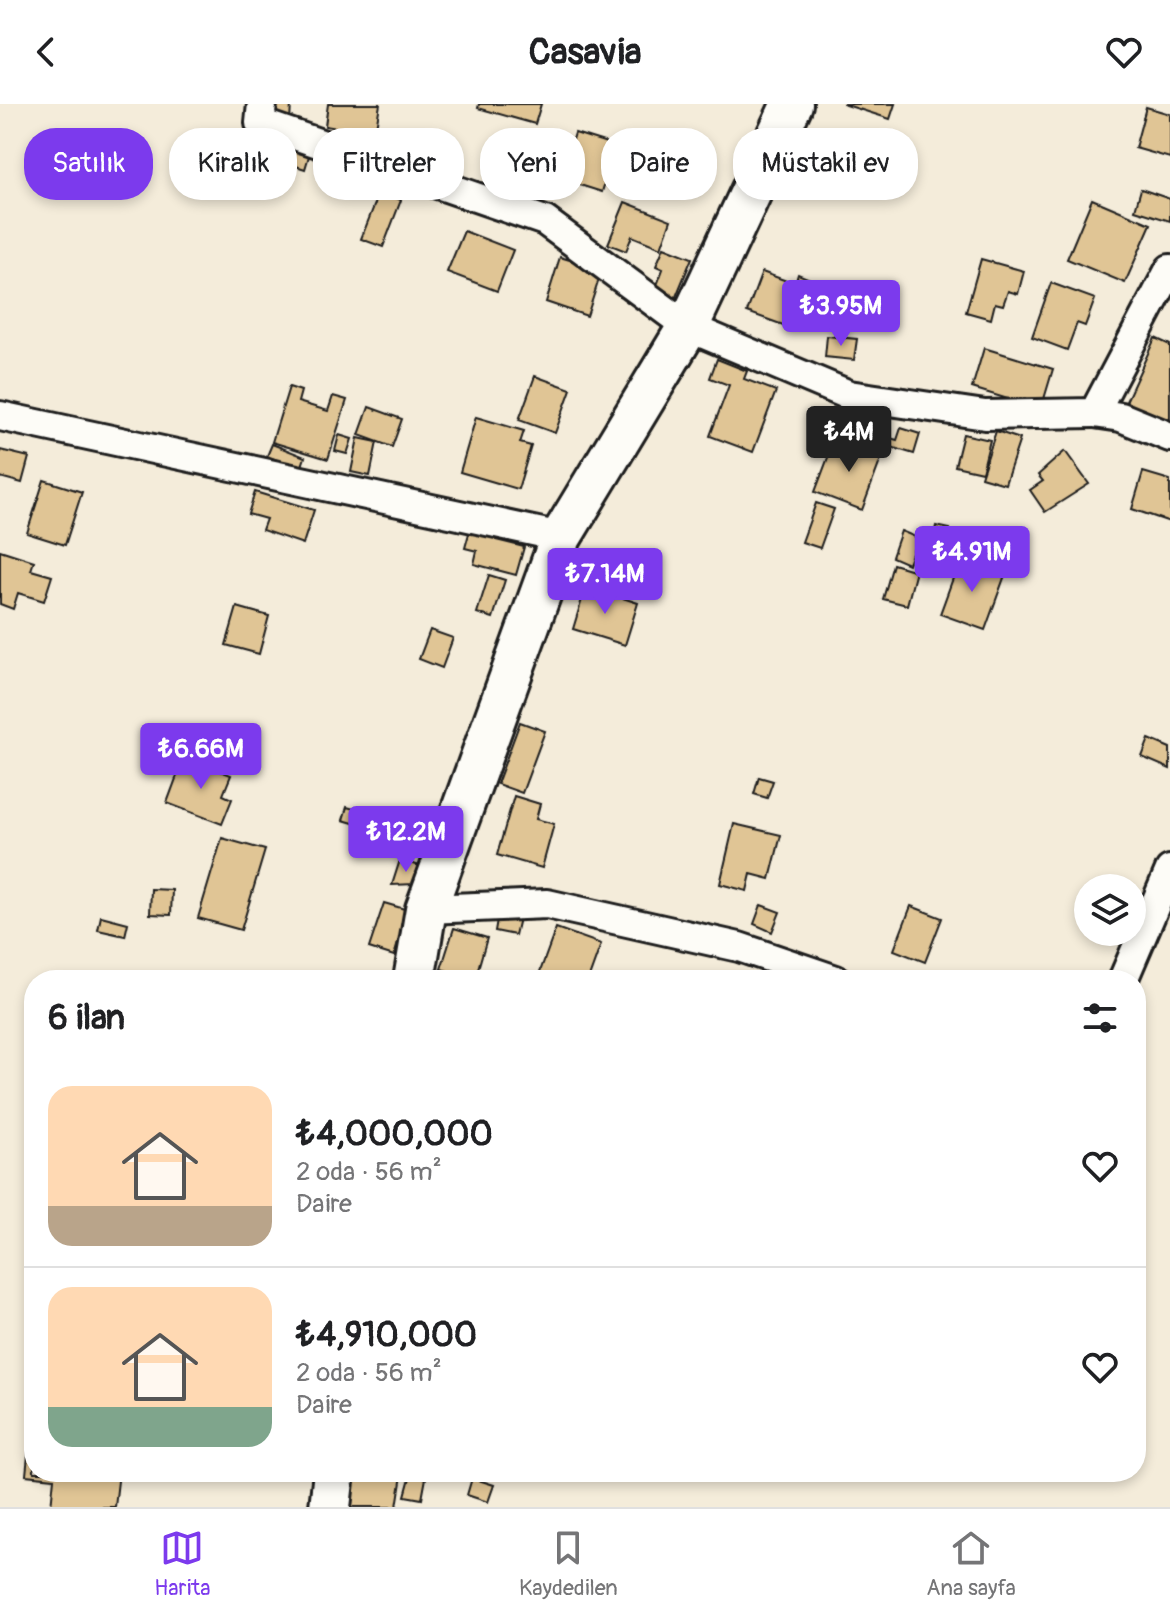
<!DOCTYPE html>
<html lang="tr">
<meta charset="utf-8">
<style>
:root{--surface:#fff;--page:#f6f6f6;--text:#202124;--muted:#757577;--line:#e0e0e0;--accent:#7c3aed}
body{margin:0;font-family:Pangolin,sans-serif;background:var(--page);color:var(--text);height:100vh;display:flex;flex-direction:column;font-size:30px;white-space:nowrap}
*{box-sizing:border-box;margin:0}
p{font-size:26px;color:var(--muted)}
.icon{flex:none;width:44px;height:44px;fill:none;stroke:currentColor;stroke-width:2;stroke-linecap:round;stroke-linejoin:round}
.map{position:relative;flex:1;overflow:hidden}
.sheet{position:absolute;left:24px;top:866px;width:1122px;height:512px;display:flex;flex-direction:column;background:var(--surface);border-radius:32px;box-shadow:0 4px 12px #0003}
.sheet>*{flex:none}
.hud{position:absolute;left:24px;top:24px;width:1122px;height:72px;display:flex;gap:16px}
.fabs{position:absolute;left:1074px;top:770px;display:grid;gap:16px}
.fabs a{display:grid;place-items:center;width:72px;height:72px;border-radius:50%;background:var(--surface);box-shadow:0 4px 12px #0003;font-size:40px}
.price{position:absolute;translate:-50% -68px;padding:0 18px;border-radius:8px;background:var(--accent);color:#fff;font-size:26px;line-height:52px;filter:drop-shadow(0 2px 4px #0008)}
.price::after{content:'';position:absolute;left:50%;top:48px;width:24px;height:18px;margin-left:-12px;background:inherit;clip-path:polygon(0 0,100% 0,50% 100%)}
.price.current{background:#222;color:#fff}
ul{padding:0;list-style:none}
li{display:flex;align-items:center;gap:24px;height:200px;padding:0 24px}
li+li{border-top:2px solid var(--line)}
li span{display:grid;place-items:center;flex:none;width:224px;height:160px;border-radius:24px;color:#555}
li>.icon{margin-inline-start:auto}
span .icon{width:96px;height:96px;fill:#fffc;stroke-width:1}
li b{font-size:34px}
h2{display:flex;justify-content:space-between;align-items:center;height:96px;padding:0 24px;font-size:34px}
.pill{padding:0 28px;border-radius:32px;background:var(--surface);box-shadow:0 4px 12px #0003;font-size:28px;line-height:72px}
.pill.current{background:var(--accent);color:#fff}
header{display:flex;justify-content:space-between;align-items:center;height:104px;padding:0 24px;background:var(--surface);font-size:36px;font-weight:700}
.dock{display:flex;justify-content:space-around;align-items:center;height:112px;border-top:2px solid var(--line);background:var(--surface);font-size:22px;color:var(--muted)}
.dock a{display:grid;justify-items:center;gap:4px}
.dock .current{color:var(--accent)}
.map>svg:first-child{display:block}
</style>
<header><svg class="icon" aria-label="back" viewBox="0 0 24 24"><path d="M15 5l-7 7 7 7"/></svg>Casavia<svg class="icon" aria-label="heart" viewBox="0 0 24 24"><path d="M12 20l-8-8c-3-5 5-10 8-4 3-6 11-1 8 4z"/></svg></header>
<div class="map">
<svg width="1170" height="1403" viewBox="0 0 1170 1403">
<rect width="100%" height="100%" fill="#f4ecda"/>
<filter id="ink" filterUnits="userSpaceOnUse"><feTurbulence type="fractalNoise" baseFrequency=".0125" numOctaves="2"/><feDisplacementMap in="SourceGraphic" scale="16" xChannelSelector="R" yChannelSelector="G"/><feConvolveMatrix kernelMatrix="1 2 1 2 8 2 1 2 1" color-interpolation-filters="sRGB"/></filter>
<g filter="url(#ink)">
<g fill="#e0c595" stroke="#1c1c1c" stroke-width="2">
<polygon points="273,0 291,0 290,18 271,16"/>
<polygon points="328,0 380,0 375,30 325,22"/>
<polygon points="479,0 541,0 535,20 478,4"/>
<polygon points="843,0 895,0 890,15"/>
<polygon points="1146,3 1170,10 1170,54 1135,44"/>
<polygon points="575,29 607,39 601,60 610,62 602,88 561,75"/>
<polygon points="294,36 312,42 305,65 287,59"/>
<polygon points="1141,85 1170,95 1170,117 1135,106"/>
<polygon points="380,87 401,96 383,143 361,135"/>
<polygon points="1092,95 1151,120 1125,179 1067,155"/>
<polygon points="625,98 671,116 661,144 632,132 626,147 608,140"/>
<polygon points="464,127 513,146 497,187 447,168"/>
<polygon points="664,143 692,154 673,200 653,192 663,165 656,162"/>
<polygon points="560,153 602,166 587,212 546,198"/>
<polygon points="981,155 1024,167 1018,190 1008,187 1003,201 995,199 991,215 966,208"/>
<polygon points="762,168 795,180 798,170 815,177 797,226 747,208"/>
<polygon points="1051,179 1095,195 1085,222 1077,219 1067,246 1032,233"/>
<polygon points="827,232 857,235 854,256 825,253"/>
<polygon points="1155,234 1170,241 1170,325 1123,304"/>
<polygon points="984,244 1053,265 1041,305 972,284"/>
<polygon points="717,255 747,267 744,275 776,287 753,348 710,332 729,281 710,274"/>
<polygon points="535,272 571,285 555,329 519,316"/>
<polygon points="289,283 301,287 298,298 328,307 333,292 347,296 328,355 272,338"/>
<polygon points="369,303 402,315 392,343 359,331"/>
<polygon points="476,313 524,327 520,339 531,342 518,385 460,368"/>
<polygon points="901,324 920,330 914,350 874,338 876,330 897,336"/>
<polygon points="996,327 1020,335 1005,380 981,373"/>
<polygon points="963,330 990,336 982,368 955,362"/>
<polygon points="339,331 352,335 347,350 335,347"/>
<polygon points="358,334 377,338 370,372 351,368"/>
<polygon points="835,335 882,352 862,406 815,388"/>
<polygon points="272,340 305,353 301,365 267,352"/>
<polygon points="0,346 29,353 22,379 0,373"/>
<polygon points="1065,347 1089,380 1045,408 1030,386 1043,377 1038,371"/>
<polygon points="1143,368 1170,376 1170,418 1132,405"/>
<polygon points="44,376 82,388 65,441 27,429"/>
<polygon points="255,388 314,406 303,440 262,426 266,415 248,410"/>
<polygon points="816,399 834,405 820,444 802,438"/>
<polygon points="471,422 498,430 496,436 524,443 516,471 474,460 477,447 465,444"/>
<polygon points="936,422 950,425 946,448 931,445"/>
<polygon points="901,427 918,434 908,460 892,453"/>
<polygon points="0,446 34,457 31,466 52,472 44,497 18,489 13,505 0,500"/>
<polygon points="960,455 1005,471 985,526 940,510"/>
<polygon points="893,460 916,467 907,501 883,495"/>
<polygon points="489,471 505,476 493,514 477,509"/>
<polygon points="586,482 638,499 625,541 573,525"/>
<polygon points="237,503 269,512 259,550 226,541"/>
<polygon points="430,526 453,534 442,564 419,555"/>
<polygon points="520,618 545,627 522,689 497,680"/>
<polygon points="1149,635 1170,644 1170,665 1142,653"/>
<polygon points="184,653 231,671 223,691 232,695 222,720 167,699"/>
<polygon points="759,673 773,677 767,694 754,690"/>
<polygon points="514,692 540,700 536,715 554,720 542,764 497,751"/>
<polygon points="347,703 364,708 360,721 343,716"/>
<polygon points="734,720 781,731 770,775 751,770 747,787 720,780"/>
<polygon points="222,734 265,746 241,826 198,814"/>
<polygon points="400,756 420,762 415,780 392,781"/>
<polygon points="151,785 172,786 171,811 150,810"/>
<polygon points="384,799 408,806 394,852 369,844"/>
<polygon points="761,801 780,808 772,828 754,820"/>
<polygon points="911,802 942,814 925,858 894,846"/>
<polygon points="498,810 519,814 515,831 495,827"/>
<polygon points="101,812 128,819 125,832 98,826"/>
<polygon points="454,824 487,834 475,875 441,865"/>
<polygon points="556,824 601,840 588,876 571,876 557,871 555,876 537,876"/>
<polygon points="31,1321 34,1321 34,1368 119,1368 115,1403 51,1403 54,1374 26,1371"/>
<polygon points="352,1368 385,1368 402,1371 397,1403 346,1403"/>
<polygon points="411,1370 426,1374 422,1395 405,1392"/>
<polygon points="472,1374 494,1381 488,1398 467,1391"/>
</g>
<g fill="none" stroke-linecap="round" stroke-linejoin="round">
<defs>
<g id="street">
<polyline points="262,0 260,19 545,117 688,223 849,291 985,311 1094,309 1170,165"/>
<polyline points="1094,309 1121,313 1170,333"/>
<polyline points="0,312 561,433"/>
<polyline points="426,805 547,800 739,843 836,876"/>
<polyline points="1123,876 1170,766"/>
</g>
<g id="secondary">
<polyline points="414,876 426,805 561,433 688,223 792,0"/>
<polyline points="330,1403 334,1368"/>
</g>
</defs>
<use href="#street" stroke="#1c1c1c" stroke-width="34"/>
<use href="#secondary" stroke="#1c1c1c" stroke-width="46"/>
<use href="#street" stroke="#fdfcf7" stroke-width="28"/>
<use href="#secondary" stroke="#fdfcf7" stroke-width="40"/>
</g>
</g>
</svg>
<div class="fabs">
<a><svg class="icon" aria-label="layers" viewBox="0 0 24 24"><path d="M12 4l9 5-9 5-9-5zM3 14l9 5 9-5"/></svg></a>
</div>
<b class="price" style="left:841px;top:244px">₺3.95M</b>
<b class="price current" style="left:849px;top:370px">₺4M</b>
<b class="price" style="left:972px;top:490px">₺4.91M</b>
<b class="price" style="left:605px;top:512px">₺7.14M</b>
<b class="price" style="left:201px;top:687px">₺6.66M</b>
<b class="price" style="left:406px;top:770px">₺12.2M</b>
<div class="hud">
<a class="pill current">Satılık</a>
<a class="pill">Kiralık</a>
<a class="pill">Filtreler</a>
<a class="pill">Yeni</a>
<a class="pill">Daire</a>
<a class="pill">Müstakil ev</a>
</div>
<section class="sheet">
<h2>6 ilan<svg class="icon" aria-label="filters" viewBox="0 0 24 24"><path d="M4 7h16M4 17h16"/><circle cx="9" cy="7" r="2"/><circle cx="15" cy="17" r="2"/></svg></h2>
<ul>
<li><span style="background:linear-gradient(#ffd9b3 75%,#b9a48a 0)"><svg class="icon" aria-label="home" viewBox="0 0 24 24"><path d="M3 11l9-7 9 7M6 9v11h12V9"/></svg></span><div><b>₺4,000,000</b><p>2 oda · 56 m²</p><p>Daire</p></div><svg class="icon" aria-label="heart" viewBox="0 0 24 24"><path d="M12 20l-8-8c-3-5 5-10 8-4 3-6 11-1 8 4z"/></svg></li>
<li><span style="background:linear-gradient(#ffd9b3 75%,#7fa58c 0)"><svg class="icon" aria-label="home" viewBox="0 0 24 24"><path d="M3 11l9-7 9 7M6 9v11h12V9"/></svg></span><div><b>₺4,910,000</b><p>2 oda · 56 m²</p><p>Daire</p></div><svg class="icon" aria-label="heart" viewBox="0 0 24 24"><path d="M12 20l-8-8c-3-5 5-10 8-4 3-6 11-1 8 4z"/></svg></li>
</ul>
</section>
</div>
<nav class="dock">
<a class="current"><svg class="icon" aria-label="map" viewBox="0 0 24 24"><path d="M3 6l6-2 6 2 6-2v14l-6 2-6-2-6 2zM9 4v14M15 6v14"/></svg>Harita</a>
<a><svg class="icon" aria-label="saved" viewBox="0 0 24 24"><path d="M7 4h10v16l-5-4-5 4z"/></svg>Kaydedilen</a>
<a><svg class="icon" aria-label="home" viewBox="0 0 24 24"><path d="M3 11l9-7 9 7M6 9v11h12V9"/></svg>Ana sayfa</a>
</nav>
